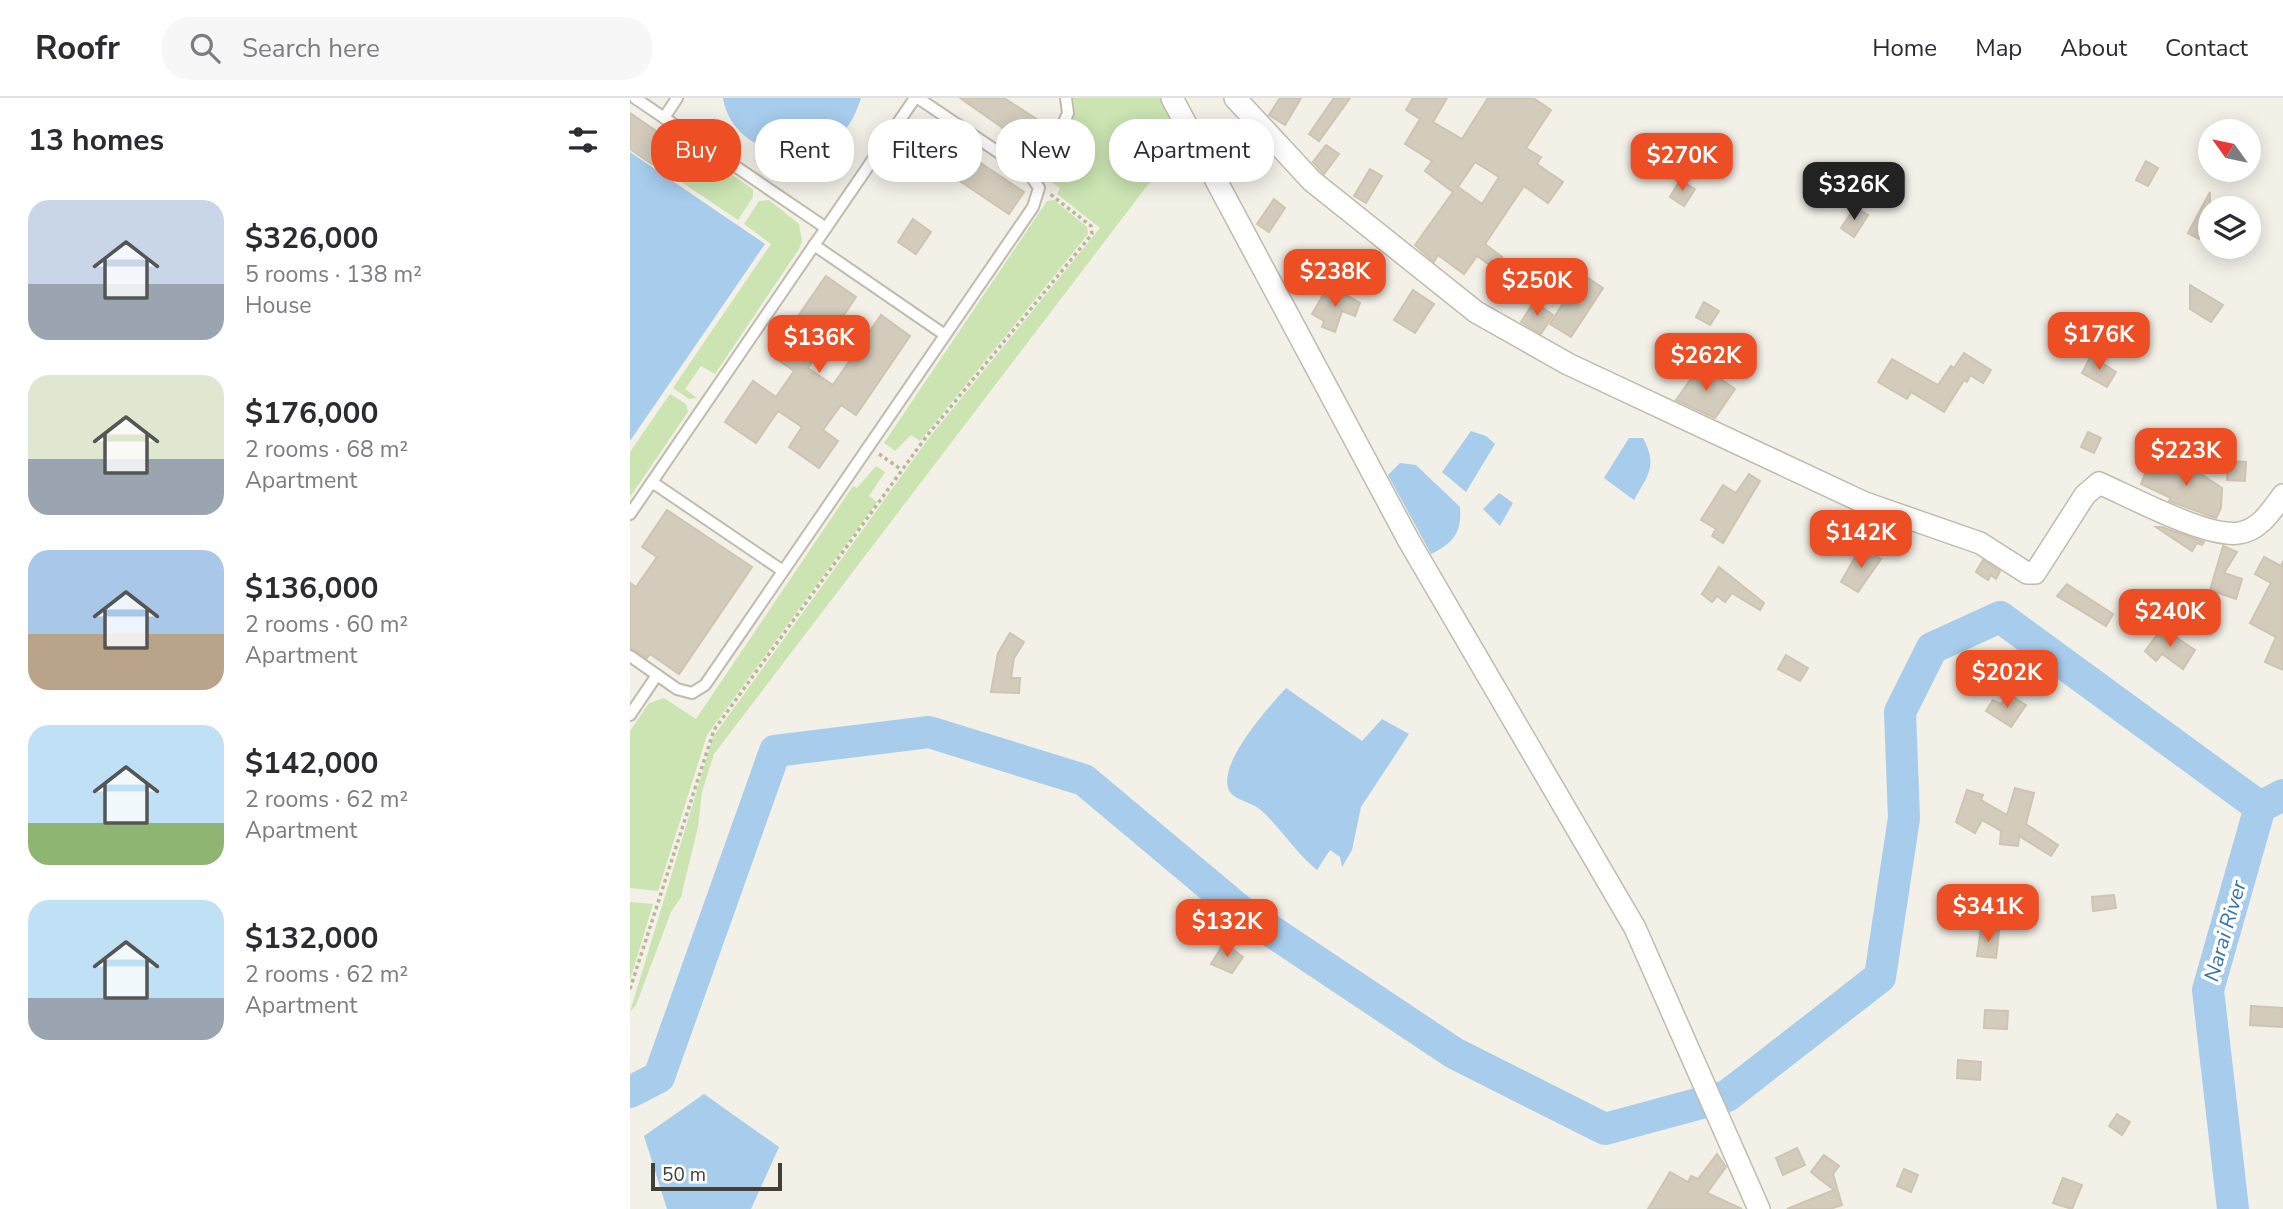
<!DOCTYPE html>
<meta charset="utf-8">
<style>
:root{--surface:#fff;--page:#f7f7f7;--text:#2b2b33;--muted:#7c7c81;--line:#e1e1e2;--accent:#ed4e23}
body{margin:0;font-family:"Nunito Sans",sans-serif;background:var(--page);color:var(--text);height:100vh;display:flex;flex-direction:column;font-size:26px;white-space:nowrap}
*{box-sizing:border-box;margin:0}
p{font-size:23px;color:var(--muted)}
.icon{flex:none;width:38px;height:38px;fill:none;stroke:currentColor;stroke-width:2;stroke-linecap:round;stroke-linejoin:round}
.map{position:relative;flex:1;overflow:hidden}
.panel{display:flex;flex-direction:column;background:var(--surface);width:630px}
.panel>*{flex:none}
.banner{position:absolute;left:21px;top:21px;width:665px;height:63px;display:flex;gap:14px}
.needle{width:46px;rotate:303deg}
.controls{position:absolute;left:1568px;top:21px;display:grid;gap:14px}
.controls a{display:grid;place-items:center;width:63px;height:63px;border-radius:50%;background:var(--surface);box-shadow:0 4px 18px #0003;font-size:35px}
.scale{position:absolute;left:21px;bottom:18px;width:131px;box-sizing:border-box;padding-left:7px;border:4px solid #454036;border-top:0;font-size:19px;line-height:24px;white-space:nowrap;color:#454036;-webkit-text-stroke:5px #fff;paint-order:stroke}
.price{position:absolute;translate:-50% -60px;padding:0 16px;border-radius:14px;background:var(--accent);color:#fff;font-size:23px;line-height:46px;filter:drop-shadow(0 2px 4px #0008)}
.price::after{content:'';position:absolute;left:50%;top:42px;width:21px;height:16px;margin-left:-10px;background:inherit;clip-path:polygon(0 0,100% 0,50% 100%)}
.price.active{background:#222;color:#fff}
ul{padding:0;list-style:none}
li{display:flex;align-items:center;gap:21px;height:175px;padding:0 28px}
li span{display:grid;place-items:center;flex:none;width:196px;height:140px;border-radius:21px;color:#555}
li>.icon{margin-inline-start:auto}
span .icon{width:84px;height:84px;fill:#fffc;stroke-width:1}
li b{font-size:30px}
h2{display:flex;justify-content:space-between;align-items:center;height:84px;padding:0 28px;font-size:30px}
.pill{padding:0 24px;border-radius:28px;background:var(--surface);box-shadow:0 4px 18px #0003;font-size:24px;line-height:63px}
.pill.active{background:var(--accent);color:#fff}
header{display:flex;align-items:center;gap:42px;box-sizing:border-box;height:98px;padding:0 35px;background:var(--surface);border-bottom:2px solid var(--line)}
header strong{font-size:33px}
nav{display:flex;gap:38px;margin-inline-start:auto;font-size:24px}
.search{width:490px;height:63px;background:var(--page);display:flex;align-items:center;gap:18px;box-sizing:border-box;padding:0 24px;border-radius:28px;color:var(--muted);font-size:26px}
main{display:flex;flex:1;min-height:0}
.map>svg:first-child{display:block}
</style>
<header>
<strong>Roofr</strong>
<div class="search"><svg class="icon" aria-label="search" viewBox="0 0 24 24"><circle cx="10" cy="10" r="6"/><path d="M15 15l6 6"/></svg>Search here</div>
<nav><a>Home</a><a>Map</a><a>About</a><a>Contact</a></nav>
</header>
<main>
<section class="panel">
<h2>13 homes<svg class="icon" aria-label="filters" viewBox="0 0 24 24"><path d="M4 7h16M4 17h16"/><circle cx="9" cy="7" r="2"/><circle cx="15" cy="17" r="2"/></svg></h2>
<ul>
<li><span style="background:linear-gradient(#c9d6e8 60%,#9aa5b1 0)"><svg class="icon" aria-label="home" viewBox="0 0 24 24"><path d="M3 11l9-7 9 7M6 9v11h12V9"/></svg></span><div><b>$326,000</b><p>5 rooms · 138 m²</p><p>House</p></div></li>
<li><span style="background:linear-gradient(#dfe7d0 60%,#9aa5b1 0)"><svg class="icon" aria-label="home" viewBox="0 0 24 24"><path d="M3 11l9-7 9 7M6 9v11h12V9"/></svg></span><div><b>$176,000</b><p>2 rooms · 68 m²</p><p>Apartment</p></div></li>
<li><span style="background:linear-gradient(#a9c7e8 60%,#b9a48a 0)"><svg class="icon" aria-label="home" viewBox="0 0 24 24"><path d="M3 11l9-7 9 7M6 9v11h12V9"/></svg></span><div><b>$136,000</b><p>2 rooms · 60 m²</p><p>Apartment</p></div></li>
<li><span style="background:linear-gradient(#bfe0f5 70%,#8fb573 0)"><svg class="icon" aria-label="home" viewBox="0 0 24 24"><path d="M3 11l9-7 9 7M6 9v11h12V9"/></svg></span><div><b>$142,000</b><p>2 rooms · 62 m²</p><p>Apartment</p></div></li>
<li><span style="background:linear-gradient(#bfe0f5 70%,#9aa5b1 0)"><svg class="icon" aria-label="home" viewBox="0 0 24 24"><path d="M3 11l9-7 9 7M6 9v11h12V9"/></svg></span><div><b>$132,000</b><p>2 rooms · 62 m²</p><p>Apartment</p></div></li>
</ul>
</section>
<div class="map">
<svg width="1653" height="1111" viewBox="0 0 1653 1111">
<rect width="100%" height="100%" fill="#f2f0e7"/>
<g fill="#cbe4b2">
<path d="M443,0H532L555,38L84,656L72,694L68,729L51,799L41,814L6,907L0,914L83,639L299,340L470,130L427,96L430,90L415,80L413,67C426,48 451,24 443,0Z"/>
<polygon points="61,49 123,91 123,99 108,122 38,75 54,51"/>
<polygon points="139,102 169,126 172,143 169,151 85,276 71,268 55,291 67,300 59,301 43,290 141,146 114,126 129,103"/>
<polygon points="424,102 457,129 458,136 290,343 281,337 265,353 254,345 417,103"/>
<polygon points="40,296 56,306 58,314 0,399 0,354"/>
<polygon points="246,368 255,374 239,398 247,404 77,637 28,793 0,790 0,633 19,605 34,600 66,621 223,388 227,390"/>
<polygon points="0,804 23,806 0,882"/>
</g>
<g fill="#a7ccec">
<path d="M93,0H231C226,15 221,26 210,38C173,74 101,52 93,0Z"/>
<polygon points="0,54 135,146 0,343"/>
<polygon points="841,333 856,338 865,346 836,394 812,374"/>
<path d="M999,340H1013C1028,368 1018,377 1004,402L974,380Z"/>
<path d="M770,365L786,367L830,409C832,435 823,445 801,456L758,377Z"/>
<polygon points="869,395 883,405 870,428 853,411"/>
<path d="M656,590L732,643L752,621L779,636L731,709L722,752L712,769L710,759L700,752L687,772C666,755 651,731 632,713C623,704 606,703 600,694C584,669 639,609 656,590Z"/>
<polygon points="74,996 149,1049 121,1111 37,1111 14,1038"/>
</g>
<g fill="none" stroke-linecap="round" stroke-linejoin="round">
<g stroke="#a7ccec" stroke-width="32">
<polyline points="0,994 29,979 145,653 299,634 454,682 608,811 824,955 975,1031 1097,998 1250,879 1274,720 1270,614 1302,550 1370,519 1630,709"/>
<polyline points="1603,1111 1578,892 1630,709 1653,697"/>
</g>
</g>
<g fill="#d3ccbd" stroke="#cec4b1" stroke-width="2" fill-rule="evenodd">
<polygon points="330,0 374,0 411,24 396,46"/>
<polygon points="650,0 671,0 655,27 639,17"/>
<polygon points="704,0 720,0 689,43 679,36"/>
<path d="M783,0H817L803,24L832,41L858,0H903L921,12L896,50L911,59L907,66L933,84L918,105L894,88L855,146L872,159L864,170L847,158L834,176L808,157L804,164L785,147L823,94L795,73L802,63L775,46L790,21L776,12ZM845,64L869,79L852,106L828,89Z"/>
<polygon points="0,15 38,41 22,66 0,51"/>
<polygon points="315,41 394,94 379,116 300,63"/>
<polygon points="696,47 709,56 694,76 683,64"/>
<polygon points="1516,63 1528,70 1518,88 1506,82"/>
<polygon points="740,71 752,78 736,105 724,98"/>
<polygon points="1050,82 1065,91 1054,108 1040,99"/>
<polygon points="1580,94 1580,121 1569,141 1558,135"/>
<polygon points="644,101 655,110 639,134 627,126"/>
<polygon points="1225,109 1238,117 1224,139 1211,130"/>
<polygon points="283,121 301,134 286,156 268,144"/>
<polygon points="709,165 750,165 749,178 709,177"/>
<polygon points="952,176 973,190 941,239 920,226"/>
<polygon points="196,178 226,199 178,270 203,287 251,217 280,238 226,317 211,307 193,332 208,343 189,370 159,349 172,329 148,313 126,345 95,324 123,283 146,299 164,273 141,257"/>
<polygon points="1560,187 1593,207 1581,224 1560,211"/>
<polygon points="783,192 804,206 785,235 764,222"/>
<polygon points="695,194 706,201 711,194 730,205 725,218 712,213 705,234 692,229 694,223 682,216"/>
<polygon points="904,204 923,217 911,236 891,224"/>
<polygon points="1074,204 1089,213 1080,227 1066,219"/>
<polygon points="1334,255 1361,272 1353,285 1340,277 1337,284 1334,282 1314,314 1281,294 1277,301 1248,284 1262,261 1308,287 1321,268 1324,270"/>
<polygon points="1461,258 1486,274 1477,289 1452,275"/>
<polygon points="1071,267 1105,291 1085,320 1046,302"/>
<polygon points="1458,334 1471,340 1464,355 1451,349"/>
<polygon points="1548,361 1592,390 1591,410 1586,420 1539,403 1541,400 1511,386 1518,368 1538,376"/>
<polygon points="1598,363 1616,364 1615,383 1597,382"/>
<polygon points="1119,376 1130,383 1093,445 1082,438 1086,431 1071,422 1093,387 1106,395"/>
<polygon points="37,412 122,469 49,576 20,556 17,560 0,550 0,485 6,489 27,459 12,449"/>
<polygon points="1526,429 1532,429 1574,444 1572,447 1567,445 1562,453"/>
<polygon points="1593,448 1607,454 1594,475 1612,481 1606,501 1580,492"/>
<polygon points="1231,449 1251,461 1228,494 1211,484"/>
<polygon points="1634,459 1651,468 1653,463 1653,572 1635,564 1646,539 1620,525 1641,485 1625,476"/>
<polygon points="1353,462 1370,473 1366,481 1361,477 1358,482 1346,474"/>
<polygon points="1089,469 1134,505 1130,512 1102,495 1095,504 1087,498 1082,504 1072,496"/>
<polygon points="1437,486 1483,516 1476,528 1427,498"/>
<polygon points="1532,530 1565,552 1553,571 1532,556 1526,563 1515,553"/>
<polygon points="380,535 394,544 384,560 381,580 390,580 389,595 361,594 368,555"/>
<polygon points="1156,557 1178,570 1170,583 1148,571"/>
<polygon points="1378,596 1396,607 1381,629 1356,613 1363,602 1371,606"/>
<polygon points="1385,690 1404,695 1396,726 1428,747 1421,758 1389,738 1388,748 1370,746 1371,733 1352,722 1345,735 1326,724 1337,692 1353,697 1351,702 1377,717"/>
<polygon points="1484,797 1486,810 1463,813 1462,799"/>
<polygon points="1351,831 1369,833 1366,860 1347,858"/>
<polygon points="594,845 613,859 602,875 581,866"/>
<polygon points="1621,908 1653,910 1653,929 1620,927"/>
<polygon points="1355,912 1378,913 1377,931 1354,930"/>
<polygon points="1328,962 1351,964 1350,982 1327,980"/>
<polygon points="1487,1016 1500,1024 1492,1037 1479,1028"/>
<polygon points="1167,1050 1175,1067 1153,1077 1146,1060"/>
<polygon points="1087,1056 1096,1069 1077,1095 1112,1111 1018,1111 1040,1074 1058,1084 1061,1078 1068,1081"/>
<polygon points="1194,1057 1209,1068 1203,1076 1212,1107 1200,1111 1157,1111 1204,1092 1181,1074"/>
<polygon points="1274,1071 1288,1077 1281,1094 1267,1088"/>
<polygon points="1433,1080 1452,1087 1442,1111 1423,1105"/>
</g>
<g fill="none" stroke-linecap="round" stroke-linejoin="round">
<defs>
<g id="lane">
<polyline points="5,0 196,130"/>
<polyline points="34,20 47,0"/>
<polyline points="399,75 434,24 438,15 436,0"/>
<polyline points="184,147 315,237"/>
<polyline points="22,384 153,473"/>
<polyline points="0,416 285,0"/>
<polyline points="0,558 47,591 62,595 75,587 403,109 409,90 399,75 288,0"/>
<polyline points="0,617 27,577"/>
</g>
<g id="street">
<polyline points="542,0 779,443 1005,830 1129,1111"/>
<path d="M605,0L682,83L846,214L938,266L1235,405L1350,445L1397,475H1405L1455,397L1469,385C1501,399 1577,440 1609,435C1630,432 1641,413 1653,397"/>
</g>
</defs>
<use href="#lane" stroke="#c0bbad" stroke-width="14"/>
<use href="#street" stroke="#c0bbad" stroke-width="24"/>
<g stroke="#beb49c" stroke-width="3.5" stroke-dasharray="3.5 3.5" stroke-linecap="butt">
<polyline points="249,356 272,372"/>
<polyline points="0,891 84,632 296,339 462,136 461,128 420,96"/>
</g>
<use href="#lane" stroke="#fff" stroke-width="10"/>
<use href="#street" stroke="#fff" stroke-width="21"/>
</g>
<g text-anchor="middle" stroke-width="7" stroke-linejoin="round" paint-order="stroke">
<g font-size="21" font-style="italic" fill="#3673ab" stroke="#fff">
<text transform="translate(1595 833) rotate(-74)" y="7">Narai River</text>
</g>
</g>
</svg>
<div class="controls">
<a><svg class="needle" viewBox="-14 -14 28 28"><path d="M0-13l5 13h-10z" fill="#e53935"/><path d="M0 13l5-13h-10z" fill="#7c7c81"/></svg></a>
<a><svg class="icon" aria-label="layers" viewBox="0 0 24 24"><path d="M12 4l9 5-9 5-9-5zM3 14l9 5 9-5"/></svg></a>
</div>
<div class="scale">50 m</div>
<b class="price" style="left:1052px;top:95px">$270K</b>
<b class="price active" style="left:1224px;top:124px">$326K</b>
<b class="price" style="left:705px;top:211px">$238K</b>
<b class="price" style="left:907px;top:220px">$250K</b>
<b class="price" style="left:1469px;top:274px">$176K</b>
<b class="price" style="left:189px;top:277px">$136K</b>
<b class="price" style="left:1076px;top:295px">$262K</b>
<b class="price" style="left:1556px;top:390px">$223K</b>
<b class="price" style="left:1231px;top:472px">$142K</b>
<b class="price" style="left:1540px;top:551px">$240K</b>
<b class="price" style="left:1377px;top:612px">$202K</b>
<b class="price" style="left:1358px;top:846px">$341K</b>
<b class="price" style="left:597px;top:861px">$132K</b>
<div class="banner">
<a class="pill active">Buy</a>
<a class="pill">Rent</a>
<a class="pill">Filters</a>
<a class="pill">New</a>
<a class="pill">Apartment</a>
</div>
</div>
</main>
